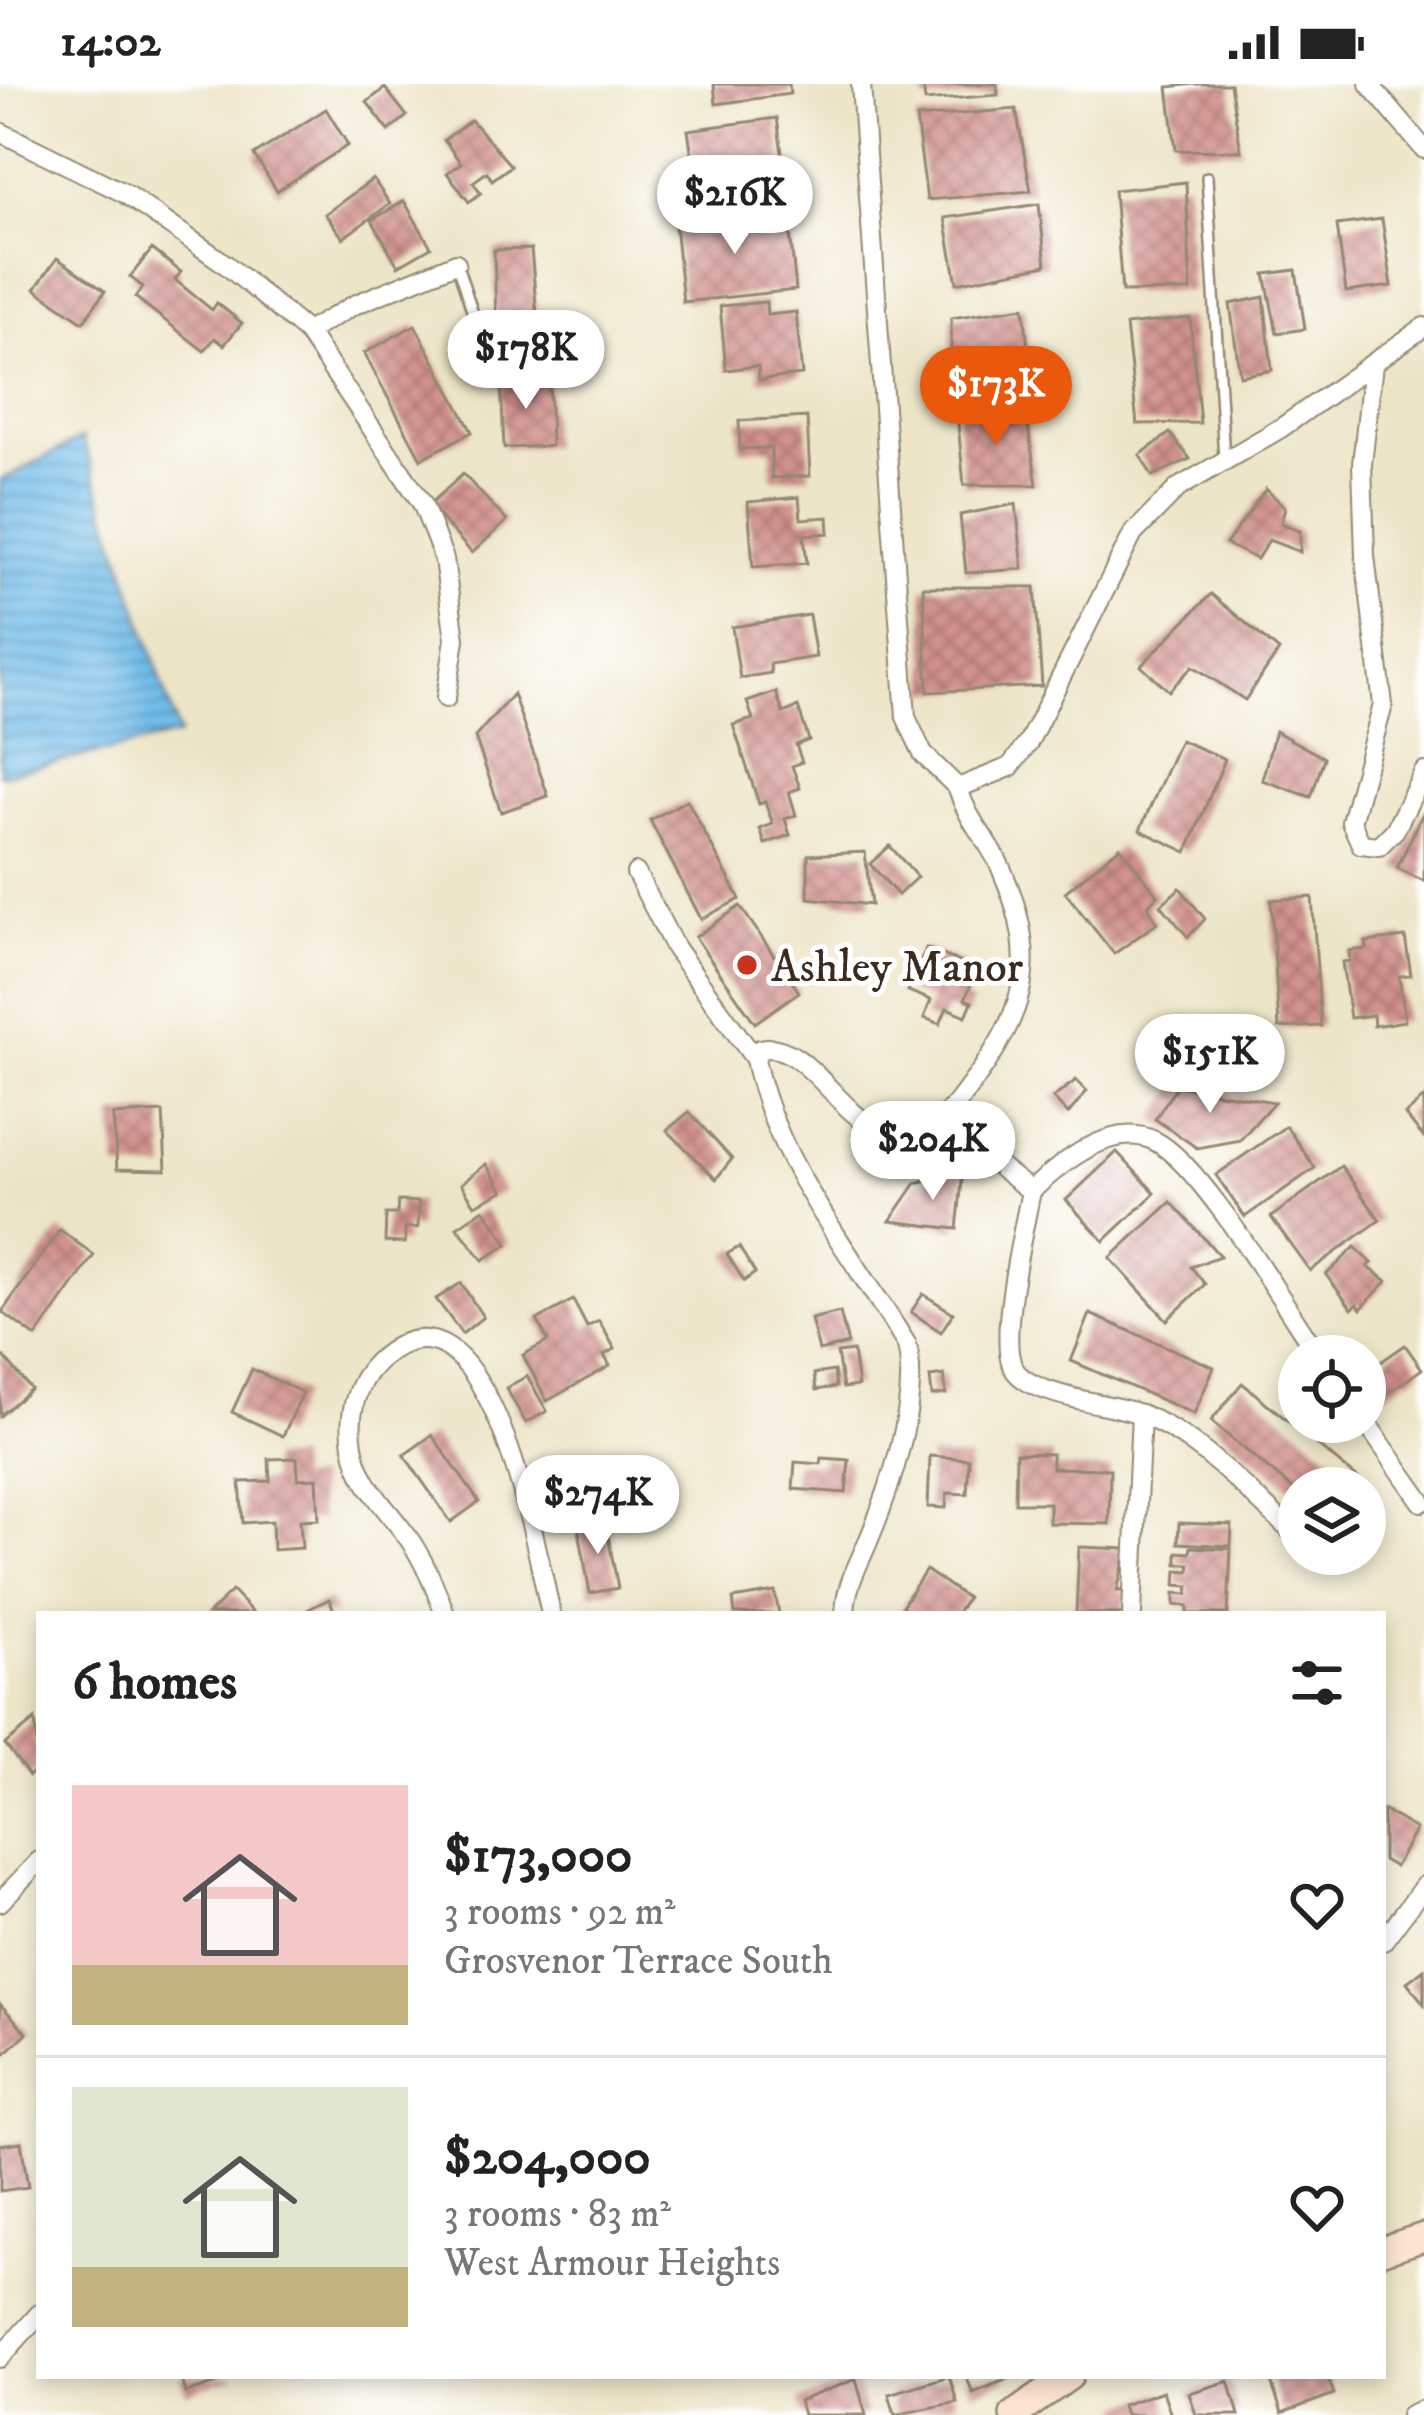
<!DOCTYPE html>
<meta charset="utf-8">
<style>
:root{--surface:#fff;--page:#f2f2f2;--text:#222;--muted:#767676;--line:#e0e0e0;--accent:#ea580c}
body{margin:0;font-family:"IM FELL DW Pica",serif;background:var(--page);color:var(--text);height:100vh;display:flex;flex-direction:column;font-size:45px;white-space:nowrap}
*{box-sizing:border-box;margin:0}
p{font-size:39px;color:var(--muted)}
.icon{flex:none;width:66px;height:66px;fill:none;stroke:currentColor;stroke-width:2;stroke-linecap:round;stroke-linejoin:round}
.map{position:relative;flex:1;overflow:hidden}
.drawer{position:absolute;left:36px;top:1527px;width:1350px;height:768px;display:flex;flex-direction:column;background:var(--surface);border-radius:0px;box-shadow:0 6px 18px #0003}
.drawer>*{flex:none}
.fabs{position:absolute;left:1278px;top:1251px;display:grid;gap:24px}
.fabs a{display:grid;place-items:center;width:108px;height:108px;border-radius:50%;background:var(--surface);box-shadow:0 6px 18px #0003;font-size:60px}
.price{position:absolute;translate:-50% -102px;padding:0 27px;border-radius:42px;background:#fff;color:#222;font-size:39px;line-height:78px;filter:drop-shadow(0 3px 6px #0008)}
.price::after{content:'';position:absolute;left:50%;top:72px;width:36px;height:27px;margin-left:-18px;background:inherit;clip-path:polygon(0 0,100% 0,50% 100%)}
.price.on{background:var(--accent);color:#fff}
ul{padding:0;list-style:none}
li{display:flex;align-items:center;gap:36px;height:300px;padding:0 36px}
li+li{border-top:3px solid var(--line)}
li span{display:grid;place-items:center;flex:none;width:336px;height:240px;border-radius:0px;color:#555}
li>.icon{margin-inline-start:auto}
span .icon{width:144px;height:144px;fill:#fffc;stroke-width:1}
li b{font-size:51px}
h2{display:flex;justify-content:space-between;align-items:center;height:144px;padding:0 36px;font-size:51px}
.status{display:flex;justify-content:space-between;align-items:center;height:84px;padding:0 60px;background:var(--surface);direction:ltr}
.status svg{height:33px;fill:currentColor}
.map>svg:first-child{display:block}
</style>
<div class="status"><b>14:02</b><svg viewBox="0 0 49 12"><path d="M0 12V9h3v3zM5 12V6h3v6zM10 12V3h3v9zM15 12V0h3v12zM26 1h20v11H26zM47 4h2v5h-2z"/></svg></div>
<div class="map">
<svg width="1424" height="2331" viewBox="0 0 1424 2331">
<defs>
<pattern id="water-rules" width="6" height="5" patternUnits="userSpaceOnUse" patternTransform="scale(3)"><rect width="6" height="5" fill="#70bce9"/><path d="M0 2.5h6" fill="none" stroke="#5d99bc"/></pattern>
<pattern id="building-cross-hatch" width="8" height="8" patternUnits="userSpaceOnUse" patternTransform="scale(3)"><rect width="8" height="8" fill="#d2928e"/><path d="M0 0l8 8M0 8l8-8" fill="none" stroke="#ac7773"/></pattern>
</defs>
<rect width="100%" height="100%" fill="#fff"/>
<filter id="ink" filterUnits="userSpaceOnUse"><feTurbulence type="fractalNoise" baseFrequency=".00833" numOctaves="2"/><feDisplacementMap in="SourceGraphic" scale="24" xChannelSelector="R" yChannelSelector="G"/><feConvolveMatrix kernelMatrix="1 2 1 2 8 2 1 2 1" color-interpolation-filters="sRGB"/></filter>
<filter id="wash" filterUnits="userSpaceOnUse"><feTurbulence type="fractalNoise" baseFrequency=".004" numOctaves="4" result="noise"/><feDisplacementMap in="SourceGraphic" scale="48" xChannelSelector="R" yChannelSelector="G"/><feGaussianBlur stdDeviation="2.7" result="paint"/><feColorMatrix in="noise" values="0 0 0 0 0 0 0 0 0 0 0 0 0 0 0 0 0 1.4 0 .05"/><feComposite in="paint" operator="in"/></filter>
<g filter="url(#wash)">
<rect width="100%" height="100%" fill="#ede5c7"/>
<polygon fill="url(#water-rules)" stroke="#567384" stroke-width="3" points="82,354 179,651 0,691 0,397"/>
<g id="blocks">
<g fill="url(#building-cross-hatch)">
<polygon points="714,0 789,0 790,10 716,20"/>
<polygon points="923,0 997,0 998,11 925,17"/>
<polygon points="1195,0 1230,0 1241,67 1176,66 1168,3"/>
<polygon points="385,4 407,32 389,47 367,18"/>
<polygon points="326,25 348,61 277,107 254,71"/>
<polygon points="1016,25 1031,107 927,116 916,34"/>
<polygon points="777,34 787,104 699,117 688,46"/>
<polygon points="471,36 511,82 492,96 487,88 473,98 481,109 469,118 447,89 461,79 444,56"/>
<polygon points="373,95 390,120 343,154 325,130"/>
<polygon points="1186,98 1191,207 1122,208 1114,106"/>
<polygon points="404,117 431,163 398,182 372,136"/>
<polygon points="1039,120 1046,181 957,199 945,134"/>
<polygon points="788,129 796,206 683,218 675,140"/>
<polygon points="1382,135 1392,202 1346,208 1337,141"/>
<polygon points="152,165 181,188 175,196 212,226 217,219 242,239 224,261 215,254 204,267 135,213 143,203 130,193"/>
<polygon points="531,165 537,232 530,232 530,240 537,239 538,274 497,275 494,166"/>
<polygon points="57,174 105,207 83,238 35,205"/>
<polygon points="1296,186 1305,245 1277,249 1265,190"/>
<polygon points="1264,213 1272,286 1240,292 1230,220"/>
<polygon points="766,218 767,231 796,228 802,291 759,296 758,282 726,286 720,222"/>
<polygon points="1024,223 1031,297 951,302 951,234"/>
<polygon points="1190,234 1200,339 1137,340 1126,241"/>
<polygon points="415,241 472,348 421,375 364,269"/>
<polygon points="549,292 551,362 504,364 501,294"/>
<polygon points="1025,322 1037,401 964,401 957,330"/>
<polygon points="807,333 810,392 772,394 771,364 740,365 739,337"/>
<polygon points="1170,349 1190,375 1152,392 1140,371"/>
<polygon points="463,390 507,437 472,469 429,421"/>
<polygon points="1266,405 1285,423 1281,439 1300,447 1300,468 1269,456 1257,475 1226,460"/>
<polygon points="799,413 801,435 828,433 829,449 804,451 807,479 753,483 748,418"/>
<polygon points="1016,420 1023,485 966,489 960,431"/>
<polygon points="923,503 1035,503 1042,602 928,608"/>
<polygon points="1211,510 1279,567 1245,616 1193,582 1169,607 1141,582"/>
<polygon points="809,531 816,573 770,580 771,589 740,594 732,543"/>
<polygon points="776,608 783,629 798,623 809,656 796,661 802,678 792,682 800,704 789,708 796,731 785,735 790,751 765,760 760,745 773,740 765,718 759,720 733,641 753,635 747,618"/>
<polygon points="513,610 548,712 501,728 475,653"/>
<polygon points="1275,647 1324,674 1311,713 1262,696"/>
<polygon points="1180,656 1225,675 1187,768 1140,746"/>
<polygon points="687,716 740,815 701,835 650,736"/>
<polygon points="1424,727 1424,797 1397,784"/>
<polygon points="890,762 917,793 898,811 870,780"/>
<polygon points="1120,763 1158,811 1148,822 1157,839 1114,870 1065,808"/>
<polygon points="865,768 871,821 808,814 808,771"/>
<polygon points="1180,804 1205,835 1188,853 1161,821"/>
<polygon points="1312,813 1321,942 1279,944 1271,816"/>
<polygon points="740,822 799,908 755,939 695,853"/>
<polygon points="1405,853 1411,891 1399,892 1405,937 1374,942 1373,931 1350,934 1342,878 1350,877 1349,867 1367,865 1366,858"/>
<polygon points="926,864 967,881 962,893 972,898 965,915 972,918 966,932 947,924 940,940 924,934 931,916 908,907"/>
<polygon points="1076,996 1087,1007 1068,1030 1053,1014"/>
<polygon points="1177,1002 1274,1018 1240,1056 1197,1064 1155,1035"/>
<polygon points="1424,1014 1424,1054 1405,1031"/>
<polygon points="163,1028 166,1086 117,1085 113,1031"/>
<polygon points="689,1028 732,1075 716,1095 667,1046"/>
<polygon points="1286,1042 1315,1084 1245,1133 1216,1091"/>
<polygon points="1117,1068 1155,1109 1104,1157 1066,1116"/>
<polygon points="486,1080 503,1107 475,1121 461,1100"/>
<polygon points="1341,1082 1380,1136 1310,1187 1271,1133"/>
<polygon points="963,1087 957,1145 890,1137 916,1099"/>
<polygon points="398,1117 419,1118 418,1144 405,1143 405,1159 385,1158 386,1130 397,1130"/>
<polygon points="1171,1118 1220,1172 1191,1183 1205,1200 1167,1236 1110,1174"/>
<polygon points="484,1125 508,1160 483,1176 457,1143"/>
<polygon points="60,1146 94,1171 36,1253 2,1228"/>
<polygon points="739,1163 755,1189 744,1197 727,1170"/>
<polygon points="1355,1163 1372,1179 1368,1183 1387,1197 1361,1225 1357,1220 1352,1225 1326,1191"/>
<polygon points="461,1199 483,1233 462,1250 436,1215"/>
<polygon points="923,1210 953,1229 941,1248 911,1228"/>
<polygon points="573,1216 587,1243 599,1237 615,1265 604,1271 610,1282 547,1317 523,1271 548,1257 537,1236"/>
<polygon points="840,1228 848,1260 819,1267 811,1235"/>
<polygon points="1090,1230 1214,1283 1194,1330 1071,1277"/>
<polygon points="1405,1261 1422,1285 1380,1315 1365,1289"/>
<polygon points="853,1267 858,1302 843,1304 837,1269"/>
<polygon points="3,1272 31,1305 0,1332 0,1275"/>
<polygon points="252,1285 303,1309 283,1352 232,1328"/>
<polygon points="834,1287 836,1303 816,1306 814,1290"/>
<polygon points="944,1291 946,1310 932,1312 930,1293"/>
<polygon points="527,1292 547,1327 526,1339 506,1304"/>
<polygon points="1242,1299 1305,1351 1370,1404 1299,1404 1299,1410 1226,1350 1211,1337"/>
<polygon points="432,1351 479,1418 451,1438 404,1371"/>
<polygon points="1016,1369 1052,1370 1052,1384 1110,1385 1109,1440 1049,1439 1049,1419 1015,1419"/>
<polygon points="930,1372 969,1375 967,1410 947,1409 946,1424 928,1423"/>
<polygon points="297,1374 298,1395 317,1394 319,1435 300,1436 302,1464 273,1466 272,1437 243,1439 240,1398 270,1397 269,1375"/>
<polygon points="822,1374 849,1376 846,1409 793,1405 795,1378 821,1380"/>
<polygon points="605,1436 618,1504 590,1509 578,1441"/>
<polygon points="1179,1439 1232,1441 1231,1462 1178,1459"/>
<polygon points="1079,1463 1127,1465 1117,1507 1126,1507 1124,1530 1076,1530"/>
<polygon points="1191,1463 1231,1465 1228,1530 1188,1530 1188,1522 1175,1521 1175,1509 1188,1510 1189,1502 1176,1501 1177,1486 1189,1487 1190,1480 1177,1480 1177,1468 1190,1469"/>
<polygon points="926,1486 967,1514 956,1530 913,1530 902,1522"/>
<polygon points="232,1507 254,1530 208,1530"/>
<polygon points="775,1508 779,1530 735,1530 733,1515"/>
<polygon points="329,1515 336,1530 299,1530"/>
<polygon points="35,1636 39,1684 29,1692 5,1660"/>
<polygon points="1383,1726 1416,1745 1395,1783 1383,1776"/>
<polygon points="1424,1885 1424,1920 1407,1898"/>
<polygon points="0,1920 27,1949 0,1974"/>
<polygon points="21,2058 28,2103 0,2107 0,2061"/>
<polygon points="181,2292 236,2292 236,2293 186,2309"/>
<polygon points="949,2292 957,2318 895,2331 889,2310"/>
<polygon points="966,2292 1015,2292 973,2309"/>
<polygon points="1269,2292 1327,2292 1334,2310 1282,2329"/>
<polygon points="856,2295 866,2331 803,2331 799,2317"/>
<polygon points="1229,2297 1239,2331 1196,2331 1189,2309"/>
<polygon points="1163,2307 1171,2331 1125,2331 1122,2321"/>
</g>
</g>
</g>
<g filter="url(#ink)">
<use href="#blocks" fill-opacity="0" stroke="#948872" stroke-width="3"/>
<g fill="none" stroke-linecap="round" stroke-linejoin="round">
<defs>
<g id="lane">
<polyline points="1207,93 1224,375"/>
<polyline points="457,181 491,284"/>
</g>
<g id="street">
<polyline points="861,0 906,633 923,670 958,704"/>
<polyline points="1369,0 1424,65"/>
<polyline points="0,48 124,109 224,179 307,248 422,419 444,475 455,555 446,614"/>
<polyline points="307,248 354,221 456,179"/>
<polyline points="1373,280 1362,380 1365,472 1383,621 1351,738 1361,760 1379,762 1395,746 1424,688"/>
<polyline points="958,704 1010,683 1028,659 1133,450 1178,404 1281,344 1424,243"/>
<polyline points="636,789 675,864 755,975"/>
<polyline points="950,1029 1001,1084 1031,1107"/>
<path d="M1031,1107C1024,1143 999,1249 1012,1281C1024,1312 1105,1318 1137,1329C1195,1349 1246,1406 1290,1446"/>
<path d="M1031,1107C1060,1080 1112,1036 1155,1057C1204,1082 1283,1221 1319,1272"/>
<polyline points="1365,1337 1422,1418"/>
<path d="M445,1530C436,1505 425,1478 409,1455C388,1425 359,1401 353,1362C348,1332 355,1299 377,1278C489,1173 537,1471 551,1530"/>
<path d="M845,1530C846,1501 856,1486 867,1460C890,1406 920,1318 907,1261C854,1173 775,1078 755,975L760,965C804,955 837,1028 876,1044C903,1055 942,1039 958,1018C1022,935 1045,885 1001,784C988,754 968,739 958,704"/>
<polyline points="1132,1530 1141,1330"/>
<polyline points="0,1818 39,1777"/>
<polyline points="1383,1857 1424,1802"/>
<polyline points="0,2274 39,2230"/>
<polyline points="1410,2331 1424,2325"/>
</g>
<g id="secondary">
<polyline points="1383,2166 1424,2153"/>
<polyline points="1014,2331 1069,2292"/>
</g>
</defs>
<use href="#lane" stroke="#948872" stroke-width="14"/>
<use href="#street" stroke="#948872" stroke-width="22"/>
<use href="#secondary" stroke="#948872" stroke-width="32"/>
<use href="#lane" stroke="#fff" stroke-width="9"/>
<use href="#street" stroke="#fff" stroke-width="18"/>
<use href="#secondary" stroke="#fde4d1" stroke-width="27"/>
</g>
</g>
<circle fill="#c8321e" stroke="#fff" stroke-width="4.5" cx="747" cy="881" r="12"/>
<g text-anchor="middle" stroke-width="10" stroke-linejoin="round" paint-order="stroke">
<g font-size="45" fill="#3b2a1e" stroke="#fff" text-anchor="start">
<text x="771" y="897">Ashley Manor</text>
</g>
</g>
</svg>
<div class="fabs">
<a><svg class="icon" aria-label="locate" viewBox="0 0 24 24"><circle cx="12" cy="12" r="6"/><path d="M12 2v4M12 18v4M2 12h4M18 12h4"/></svg></a>
<a><svg class="icon" aria-label="layers" viewBox="0 0 24 24"><path d="M12 4l9 5-9 5-9-5zM3 14l9 5 9-5"/></svg></a>
</div>
<b class="price" style="left:735px;top:173px">$216K</b>
<b class="price" style="left:526px;top:328px">$178K</b>
<b class="price on" style="left:996px;top:364px">$173K</b>
<b class="price" style="left:1210px;top:1032px">$151K</b>
<b class="price" style="left:933px;top:1119px">$204K</b>
<b class="price" style="left:598px;top:1473px">$274K</b>
<section class="drawer">
<h2>6 homes<svg class="icon" aria-label="filters" viewBox="0 0 24 24"><path d="M4 7h16M4 17h16"/><circle cx="9" cy="7" r="2"/><circle cx="15" cy="17" r="2"/></svg></h2>
<ul>
<li><span style="background:linear-gradient(#f6c9c9 75%,#c2b280 0)"><svg class="icon" aria-label="home" viewBox="0 0 24 24"><path d="M3 11l9-7 9 7M6 9v11h12V9"/></svg></span><div><b>$173,000</b><p>3 rooms · 92 m²</p><p>Grosvenor Terrace South</p></div><svg class="icon" aria-label="heart" viewBox="0 0 24 24"><path d="M12 20l-8-8c-3-5 5-10 8-4 3-6 11-1 8 4z"/></svg></li>
<li><span style="background:linear-gradient(#dfe7d0 75%,#c2b280 0)"><svg class="icon" aria-label="home" viewBox="0 0 24 24"><path d="M3 11l9-7 9 7M6 9v11h12V9"/></svg></span><div><b>$204,000</b><p>3 rooms · 83 m²</p><p>West Armour Heights</p></div><svg class="icon" aria-label="heart" viewBox="0 0 24 24"><path d="M12 20l-8-8c-3-5 5-10 8-4 3-6 11-1 8 4z"/></svg></li>
</ul>
</section>
</div>
